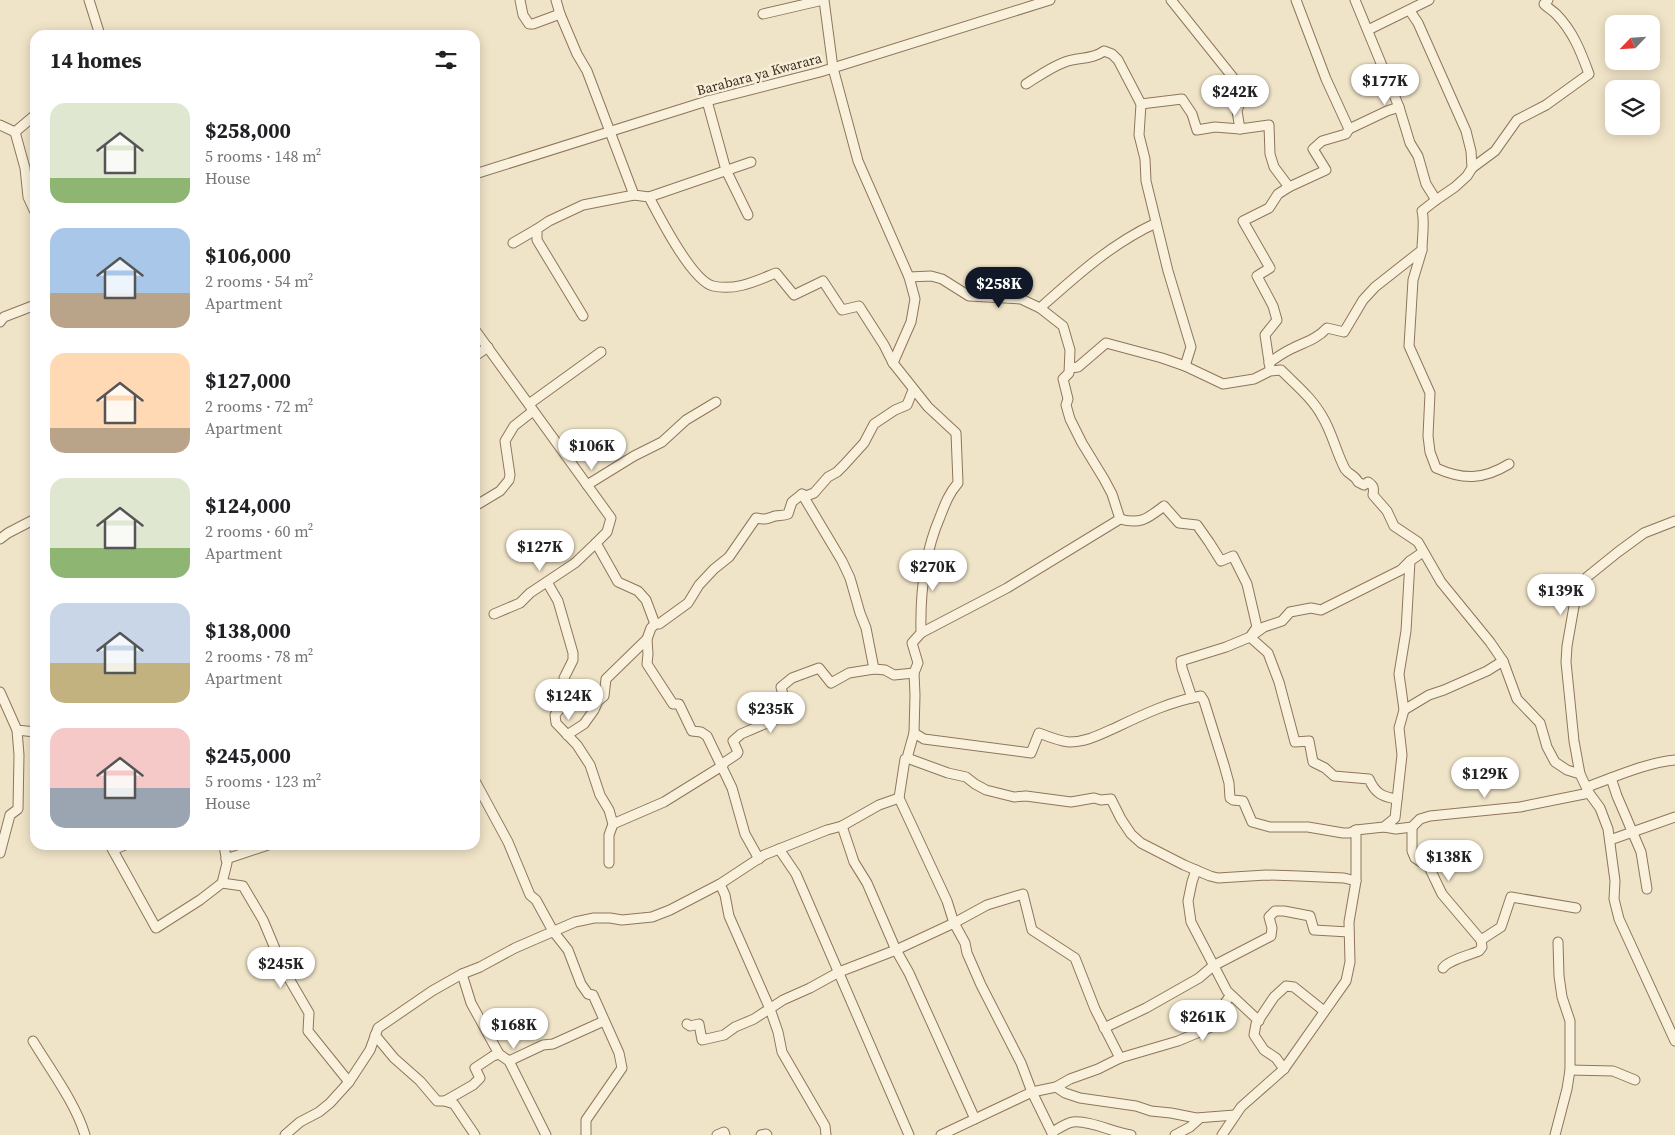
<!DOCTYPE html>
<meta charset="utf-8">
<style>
:root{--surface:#fff;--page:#f6f6f6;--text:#202124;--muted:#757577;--accent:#111827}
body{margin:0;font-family:"Source Serif 4",serif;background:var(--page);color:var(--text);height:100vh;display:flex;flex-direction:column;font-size:19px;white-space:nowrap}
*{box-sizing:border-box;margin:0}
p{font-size:16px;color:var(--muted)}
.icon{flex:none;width:28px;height:28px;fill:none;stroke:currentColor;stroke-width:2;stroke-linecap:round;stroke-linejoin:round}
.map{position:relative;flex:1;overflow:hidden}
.drawer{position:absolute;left:30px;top:30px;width:450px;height:820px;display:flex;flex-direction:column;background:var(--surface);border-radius:15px;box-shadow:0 2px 12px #0003}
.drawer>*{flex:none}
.needle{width:32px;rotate:245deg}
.controls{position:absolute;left:1605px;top:15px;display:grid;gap:10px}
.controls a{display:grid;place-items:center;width:55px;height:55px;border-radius:10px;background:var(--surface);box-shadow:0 2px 12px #0003;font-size:25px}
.price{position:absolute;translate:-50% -42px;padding:0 11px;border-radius:18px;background:#fff;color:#222;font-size:16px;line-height:32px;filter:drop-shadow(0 1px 2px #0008)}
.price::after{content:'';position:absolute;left:50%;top:30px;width:15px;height:11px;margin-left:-8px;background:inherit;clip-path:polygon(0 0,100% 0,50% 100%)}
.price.on{background:var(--accent);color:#fff}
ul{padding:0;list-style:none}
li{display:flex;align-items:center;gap:15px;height:125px;padding:0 20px}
li span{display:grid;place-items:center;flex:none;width:140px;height:100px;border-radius:15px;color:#555}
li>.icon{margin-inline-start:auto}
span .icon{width:60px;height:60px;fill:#fffc;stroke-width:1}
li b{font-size:21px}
h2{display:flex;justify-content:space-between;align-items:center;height:60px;padding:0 20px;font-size:21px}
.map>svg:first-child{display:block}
</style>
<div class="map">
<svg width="1675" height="1135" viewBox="0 0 1675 1135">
<rect width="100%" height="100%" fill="#f0e4c8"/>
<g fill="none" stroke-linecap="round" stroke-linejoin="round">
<defs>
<g id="street">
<polyline points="89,0 100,35"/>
<path d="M520,0L523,15L529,24H533L560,14L577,54L587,71L634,195L649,197C659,216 692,281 713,286C736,291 756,281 776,273L794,295L823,281L842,310L859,306L884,345L893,363"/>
<polyline points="556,0 560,14"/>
<path d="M824,0L833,68L858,161L909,277L915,299L911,322L893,363L928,407L956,433L958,483C949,493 945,504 940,517C924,554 920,593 921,633L912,643L918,663L914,673L915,695L914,733L907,758L905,759L899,798L947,901L954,923L965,943L967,953L981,985L1021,1063L1032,1092L1053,1135"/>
<polyline points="1171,0 1239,85 1242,97 1237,111 1240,129"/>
<polyline points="1296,0 1326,79 1349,129"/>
<polyline points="1355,0 1399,107 1410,143 1418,156 1426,184 1436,200"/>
<polyline points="763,14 823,0"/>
<polyline points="1368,30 1429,0"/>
<path d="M1026,84C1039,76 1051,67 1065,62C1078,57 1092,60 1104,51L1112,54L1118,60L1141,104L1139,135L1145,159L1146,181L1168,271L1191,347L1185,366"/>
<polyline points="707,101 726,170 748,215"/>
<polyline points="1141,104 1182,99 1192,114 1197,130 1215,127 1240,129 1269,125 1270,154 1274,167 1289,187"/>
<polyline points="0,125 15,132"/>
<polyline points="15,132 25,168 28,197 35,212"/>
<polyline points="15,132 35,115"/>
<path d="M1472,168L1495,151L1517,120L1546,105L1589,74C1581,52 1573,31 1556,14C1553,11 1548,8 1544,4L1548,0"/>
<polyline points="475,174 707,101 820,72 1050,0"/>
<polyline points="649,197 751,162"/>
<polyline points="513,243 537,229"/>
<path d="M1422,250L1413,280L1409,346L1430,393L1428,436L1430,452L1436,468C1463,480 1483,480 1509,464"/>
<polyline points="909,277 931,276 942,279 969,296 1021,299 1040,308 1063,326 1070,350 1069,373 1063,379 1068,399 1066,405 1070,419 1082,443 1104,479 1112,494 1120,519 1007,588 921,633"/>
<path d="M1040,308C1077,275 1111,244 1156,223"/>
<polyline points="583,316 537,240 537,229 549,221 583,205 634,195"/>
<polyline points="0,322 4,317 35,305"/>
<polyline points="475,330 611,518 607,532 596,543 618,582 638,591 646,600 655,624"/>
<polyline points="475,356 488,347"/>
<path d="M1269,363C1277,357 1284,352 1293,348C1305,342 1317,339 1327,328L1344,332L1363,300L1375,287L1422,250C1422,238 1425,222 1422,211L1436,200L1455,187L1467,176L1472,168L1471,151L1466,131L1418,23L1410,11"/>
<path d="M1070,368L1078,367L1106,343L1162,358L1185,366L1223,384L1254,379L1270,371L1281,370C1295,384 1312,398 1322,416C1332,432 1336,452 1345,469C1349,475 1355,475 1358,482L1364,485L1368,482C1374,486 1374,488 1373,495L1387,511L1394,526L1418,542L1441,582L1490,642L1503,661L1517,699L1540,723L1547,747L1555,762L1567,770L1580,774L1589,793L1600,808L1608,829L1615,881L1614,899L1619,919L1675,1041"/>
<polyline points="1270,368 1265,335 1277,320 1273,306 1257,276 1270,268 1243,221 1269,208 1278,194 1289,187 1326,170 1313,149 1322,141 1346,134 1349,129 1387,111 1399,107"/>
<polyline points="529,404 601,352"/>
<polyline points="587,485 634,456 662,442 686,420 716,402"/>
<polyline points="802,494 842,561 850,578 860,613 866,628 874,669"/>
<polyline points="475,506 500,491 509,480 510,475 505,441 514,426 533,411"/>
<path d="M1120,519C1141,525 1148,518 1164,506L1179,523L1197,525L1209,542L1221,561L1233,556L1247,584L1257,627L1250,637L1268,653L1279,682L1295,742L1309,741L1313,762L1325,768L1334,776L1369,779C1375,793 1382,797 1397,799"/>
<polyline points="0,539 8,533 35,519"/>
<polyline points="547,582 558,601 573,653 573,660 564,678 568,691 561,707 555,715 556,723 577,745 590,765 600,795 609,810 613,824 609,835 609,863"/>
<polyline points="494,614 520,603 530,593 575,563 596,543"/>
<polyline points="0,692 17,730 35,732"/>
<polyline points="1192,698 1182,668 1181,661 1226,647 1250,637 1264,627 1282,621 1290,612 1311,608 1321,610 1401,570 1410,561"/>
<polyline points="1404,710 1429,695 1444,690 1487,671 1503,661"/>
<path d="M914,733L924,739L1031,753L1039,733C1049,737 1059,741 1069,742C1087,742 1101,734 1117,727C1144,714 1172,701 1201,696L1204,701L1224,765L1229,783L1230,798L1233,800L1243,801L1252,822L1270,827H1308L1343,833H1350L1356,830"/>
<polyline points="567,735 584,724 594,710 598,701 604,696 606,679 647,639"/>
<polyline points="907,758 948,773 966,777 975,784 986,790 1014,797 1026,796 1071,802 1094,798 1101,800 1111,799 1121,819 1131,834 1141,843 1184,865 1210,876 1218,878 1266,875 1299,876 1344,878 1356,881"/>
<polyline points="1580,774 1574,741 1566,662 1567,646 1576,595 1587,577 1618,552 1644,533 1675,521"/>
<polyline points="1611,778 1617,796 1641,852 1647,889"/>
<polyline points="475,781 508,842 530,895 536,900 553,931 568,950 581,984 588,994 593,995 619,1053 622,1068 586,1120 586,1135"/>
<path d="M1587,787C1615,777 1645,763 1675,760"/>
<polyline points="613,824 664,802 722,766 725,762 737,754 738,752 733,741 741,734 788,714 781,687 792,678 819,668 831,683 849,673 874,669 885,670 894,675 914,673"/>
<polyline points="842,826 854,862 867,883 896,950 909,973 975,1119"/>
<polyline points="1384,827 1396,829 1412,827 1420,819 1430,816 1520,807 1589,793"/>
<polyline points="1412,827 1412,851 1415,858 1429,867 1442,894 1481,940"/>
<polyline points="1610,840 1675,817"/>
<polyline points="110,845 156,928 200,900 222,883 227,863 224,845"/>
<polyline points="779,849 796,874 909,1135"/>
<polyline points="113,850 125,845"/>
<polyline points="0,853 10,815 18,809 19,755 17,730"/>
<polyline points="226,859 268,845"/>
<path d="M759,859L745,834L732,788L707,736L701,732L692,731L679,704H673L647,664L648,654L647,639L651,628L655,624H659L688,603L699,585L714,569L729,557L756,518C766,520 766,519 775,516C780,515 783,516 788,514L792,502L802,494L806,496L814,493L828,477L837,472L844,465L864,443L874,424L895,410L907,405L913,390"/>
<polyline points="1196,870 1192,882 1188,901 1191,922 1227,991 1259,1021"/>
<polyline points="222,883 243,886 263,920 284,970 309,1013 308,1031 349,1082"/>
<polyline points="720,884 725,895 729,916 770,1009 778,1032 782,1052 825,1126 826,1135"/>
<path d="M1443,968C1449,960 1470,955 1479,951L1482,947L1481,940L1501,927L1511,897L1576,908"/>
<polyline points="462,974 471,1003 499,1054 509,1061 546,1135"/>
<polyline points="687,1024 690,1026 699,1024 702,1040 724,1035 735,1027 754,1019 783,1000 810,988 839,972 896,950 954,923 987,905 1023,894 1032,930 1075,958 1095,1009 1120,1058"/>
<polyline points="1104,1028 1146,1008 1199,978 1213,966 1271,936 1272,928 1269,917 1275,911 1284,911 1310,916 1314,930 1349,932"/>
<polyline points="375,1035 394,1058 420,1081 437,1101 445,1101 454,1104 475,1135"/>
<path d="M33,1041C50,1069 76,1104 85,1135"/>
<polyline points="509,1061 543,1045 553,1044 604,1021"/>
<polyline points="1284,1069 1276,1058 1264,1050 1254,1035 1256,1024 1274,997 1286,986 1294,987 1324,1011"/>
<polyline points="1570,1070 1613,1071 1635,1080"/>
<polyline points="1056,1087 1070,1079 1098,1069 1120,1058 1178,1041 1216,1025 1221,1020 1220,1010 1230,996"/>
<polyline points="445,1101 473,1085 480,1078 475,1068 493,1056 499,1054"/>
<path d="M1052,1132C1058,1129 1066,1123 1073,1122C1090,1120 1114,1133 1131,1135"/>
<polyline points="285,1135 300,1122 319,1112 330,1103 349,1082 370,1050 378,1028 432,991 462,974 480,967 515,948 575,922 594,918 610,918 622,920 652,917 670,910 720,884 764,855 827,830 842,826 879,805 899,798"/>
<polyline points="717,1135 724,1132 725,1135"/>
<polyline points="761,1135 766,1134 767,1135"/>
<polyline points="941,1135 1032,1092 1056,1087 1065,1093 1080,1098 1136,1106 1151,1111 1171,1113 1196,1118 1235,1115"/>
<polyline points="1175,1135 1190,1127 1199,1119"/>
<polyline points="1222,1135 1241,1107 1284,1069 1346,981 1350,962 1349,922 1356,881 1356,830 1384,827 1395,818 1402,755 1399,728 1404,710 1399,674 1406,631 1410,561 1423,552"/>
<polyline points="1555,1135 1567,1089 1570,1070 1570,1021 1562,997 1559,976 1558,942"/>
</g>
</defs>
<use href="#street" stroke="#8d765c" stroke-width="11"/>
<use href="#street" stroke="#faf1dc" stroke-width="9"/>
</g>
<g text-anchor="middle" stroke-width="5" stroke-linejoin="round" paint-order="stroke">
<g font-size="14" fill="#3d2e20" stroke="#f7eed8">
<text transform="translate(759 74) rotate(-15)" y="5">Barabara ya Kwarara</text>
</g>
</g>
</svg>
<div class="controls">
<a><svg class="needle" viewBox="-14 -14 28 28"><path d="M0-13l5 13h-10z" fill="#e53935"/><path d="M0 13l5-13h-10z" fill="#757577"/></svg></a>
<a><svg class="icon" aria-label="layers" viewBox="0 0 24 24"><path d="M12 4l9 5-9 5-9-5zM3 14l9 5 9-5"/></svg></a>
</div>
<b class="price" style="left:1385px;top:106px">$177K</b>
<b class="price" style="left:1235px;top:117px">$242K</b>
<b class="price on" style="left:999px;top:309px">$258K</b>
<b class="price" style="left:592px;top:471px">$106K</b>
<b class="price" style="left:540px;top:572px">$127K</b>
<b class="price" style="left:933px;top:592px">$270K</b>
<b class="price" style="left:1561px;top:616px">$139K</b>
<b class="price" style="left:569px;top:721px">$124K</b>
<b class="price" style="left:771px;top:734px">$235K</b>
<b class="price" style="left:1485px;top:799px">$129K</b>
<b class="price" style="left:1449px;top:882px">$138K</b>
<b class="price" style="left:281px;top:989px">$245K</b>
<b class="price" style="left:1203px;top:1042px">$261K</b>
<b class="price" style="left:514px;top:1050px">$168K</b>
<section class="drawer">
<h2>14 homes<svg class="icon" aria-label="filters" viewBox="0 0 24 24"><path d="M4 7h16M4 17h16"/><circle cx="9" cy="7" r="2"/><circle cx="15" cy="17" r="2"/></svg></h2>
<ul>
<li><span style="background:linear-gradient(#dfe7d0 75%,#8fb573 0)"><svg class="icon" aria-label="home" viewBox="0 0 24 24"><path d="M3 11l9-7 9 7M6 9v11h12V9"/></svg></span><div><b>$258,000</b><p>5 rooms · 148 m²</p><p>House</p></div></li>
<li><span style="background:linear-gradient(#a9c7e8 65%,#b9a48a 0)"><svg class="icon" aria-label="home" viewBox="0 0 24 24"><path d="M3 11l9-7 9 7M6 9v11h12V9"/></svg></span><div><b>$106,000</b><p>2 rooms · 54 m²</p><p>Apartment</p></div></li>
<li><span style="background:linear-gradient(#ffd9b3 75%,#b9a48a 0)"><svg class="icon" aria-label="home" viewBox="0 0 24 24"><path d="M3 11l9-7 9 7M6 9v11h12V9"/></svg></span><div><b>$127,000</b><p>2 rooms · 72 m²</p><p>Apartment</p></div></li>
<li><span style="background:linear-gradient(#dfe7d0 70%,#8fb573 0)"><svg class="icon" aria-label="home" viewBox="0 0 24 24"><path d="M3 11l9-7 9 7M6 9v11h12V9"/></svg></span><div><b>$124,000</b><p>2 rooms · 60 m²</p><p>Apartment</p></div></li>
<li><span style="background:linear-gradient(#c9d6e8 60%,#c2b280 0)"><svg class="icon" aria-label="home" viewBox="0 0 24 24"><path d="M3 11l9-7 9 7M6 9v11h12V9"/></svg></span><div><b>$138,000</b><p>2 rooms · 78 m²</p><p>Apartment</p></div></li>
<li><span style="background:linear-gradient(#f6c9c9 60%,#9aa5b1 0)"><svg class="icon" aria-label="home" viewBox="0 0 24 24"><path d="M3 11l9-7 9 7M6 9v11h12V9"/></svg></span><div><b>$245,000</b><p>5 rooms · 123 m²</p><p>House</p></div></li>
</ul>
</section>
</div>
